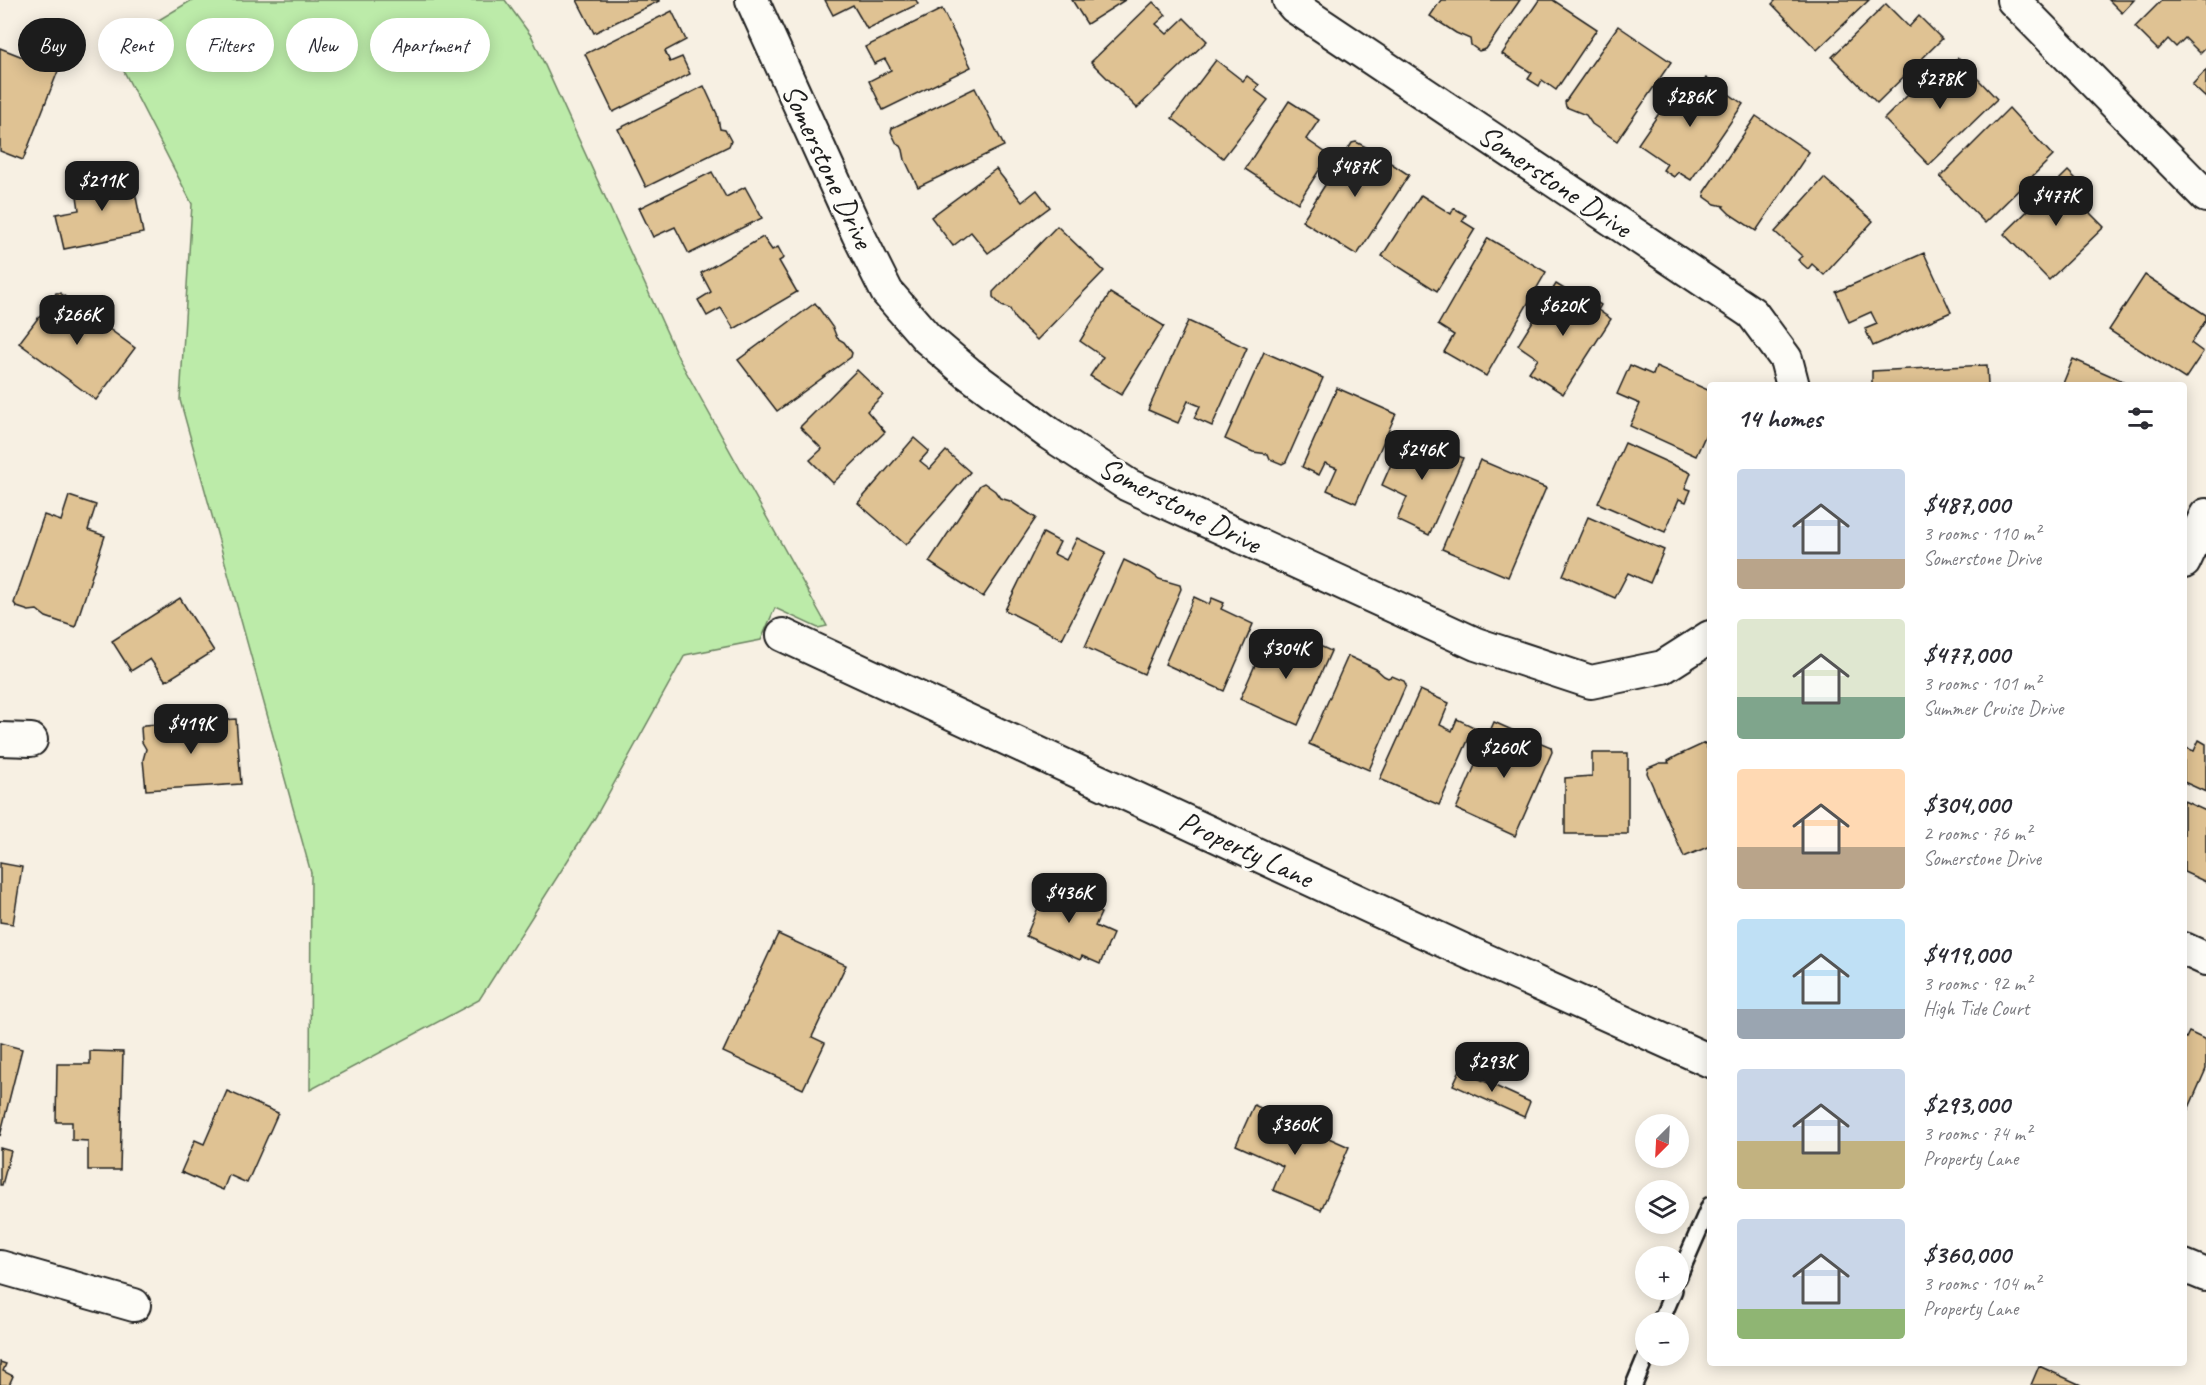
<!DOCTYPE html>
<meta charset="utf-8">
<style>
:root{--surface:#fff;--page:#f7f7f7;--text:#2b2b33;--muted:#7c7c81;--accent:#1c1c1c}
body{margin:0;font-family:Caveat,sans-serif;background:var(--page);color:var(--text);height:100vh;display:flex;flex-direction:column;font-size:22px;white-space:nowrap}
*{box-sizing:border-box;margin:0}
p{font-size:20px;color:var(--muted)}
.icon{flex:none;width:33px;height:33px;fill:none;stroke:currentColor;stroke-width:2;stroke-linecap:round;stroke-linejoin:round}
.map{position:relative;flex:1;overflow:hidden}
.details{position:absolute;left:1707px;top:382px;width:480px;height:984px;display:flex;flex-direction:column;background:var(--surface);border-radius:6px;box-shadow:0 3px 15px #0003}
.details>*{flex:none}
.guide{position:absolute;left:18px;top:18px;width:570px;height:54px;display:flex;gap:12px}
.needle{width:39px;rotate:204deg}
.controls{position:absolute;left:1635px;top:1114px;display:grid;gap:12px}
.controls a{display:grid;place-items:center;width:54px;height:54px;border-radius:50%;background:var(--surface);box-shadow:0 3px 15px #0003;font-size:30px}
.price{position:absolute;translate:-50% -51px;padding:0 14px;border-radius:12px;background:var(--accent);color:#fff;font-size:20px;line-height:39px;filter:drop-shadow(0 2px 3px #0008)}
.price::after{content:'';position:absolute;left:50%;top:36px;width:18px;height:14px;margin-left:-9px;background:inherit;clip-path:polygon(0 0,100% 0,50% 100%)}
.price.current{background:#222;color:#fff}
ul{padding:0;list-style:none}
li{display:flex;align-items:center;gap:18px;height:150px;padding:0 30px}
li span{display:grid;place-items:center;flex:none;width:168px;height:120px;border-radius:6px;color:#555}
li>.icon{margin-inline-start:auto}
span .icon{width:72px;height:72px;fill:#fffc;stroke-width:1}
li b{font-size:26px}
h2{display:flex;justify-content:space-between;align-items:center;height:72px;padding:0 30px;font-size:26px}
.tag{padding:0 21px;border-radius:27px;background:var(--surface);box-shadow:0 3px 15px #0003;font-size:21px;line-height:54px}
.tag.current{background:var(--accent);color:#fff}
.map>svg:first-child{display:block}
</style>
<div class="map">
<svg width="2206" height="1385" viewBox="0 0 2206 1385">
<rect width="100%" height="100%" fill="#f7f0e3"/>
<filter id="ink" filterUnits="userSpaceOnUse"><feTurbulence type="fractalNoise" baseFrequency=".0167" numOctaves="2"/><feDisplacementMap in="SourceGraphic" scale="12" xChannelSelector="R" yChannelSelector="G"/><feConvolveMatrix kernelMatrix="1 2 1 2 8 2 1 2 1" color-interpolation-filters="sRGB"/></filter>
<g filter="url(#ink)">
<polygon fill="#bceba9" stroke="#6c8462" stroke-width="1.5" points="192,0 505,0 532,37 679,359 827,626 818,628 775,608 761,640 685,655 596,816 479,1000 310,1090 311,873 180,400 192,204 112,48"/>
<g fill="#dfc293" stroke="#1c1c1c" stroke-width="1.5">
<polygon points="577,0 659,0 659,1 594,33"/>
<polygon points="825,0 916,0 918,4 867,29 853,5 833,15"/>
<polygon points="1072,0 1125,0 1087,24"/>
<polygon points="1441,0 1520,0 1486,49 1479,51 1471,45 1470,39 1456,33 1430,16"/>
<polygon points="1539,0 1553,0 1597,29 1556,90 1542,80 1539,86 1528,79 1532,73 1502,54"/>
<polygon points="1776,0 1869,0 1817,50 1772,4"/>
<polygon points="2109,0 2134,0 2122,13"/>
<polygon points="2162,0 2206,0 2206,47 2200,53 2185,38 2176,47 2168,39 2158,50 2135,27"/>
<polygon points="1153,2 1166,15 1156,24 1167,34 1184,18 1207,41 1137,108 1091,62"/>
<polygon points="1886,4 1909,27 1919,16 1942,39 1877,103 1832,57"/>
<polygon points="942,9 971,67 883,110 869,81 891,70 885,59 874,64 865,47"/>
<polygon points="672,11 686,40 665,51 670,62 682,57 690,74 613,112 585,54"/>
<polygon points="1618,26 1671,62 1617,141 1592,124 1586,115 1566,107 1565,102"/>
<polygon points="0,48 58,71 23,160 0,151"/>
<polygon points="1958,58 1997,99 1929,165 1884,119 1938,65 1944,71"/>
<polygon points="1216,60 1243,81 1247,76 1259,85 1255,90 1268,100 1223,158 1172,118"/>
<polygon points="2206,70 2206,98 2192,85"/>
<polygon points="1706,78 1743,104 1691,180 1678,172 1674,177 1663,170 1667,164 1638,144 1679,84 1695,95"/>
<polygon points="704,86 717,114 720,129 725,130 731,141 729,146 646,187 618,129"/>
<polygon points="975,88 1004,146 918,187 905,160 903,150 901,146 897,144 891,132 892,128"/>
<polygon points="1289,101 1319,120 1306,139 1329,155 1298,203 1245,169"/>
<polygon points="2009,108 2053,156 1985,223 1940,177"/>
<polygon points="1756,116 1809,152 1756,231 1730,214 1723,207 1724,206 1715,204 1705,197 1704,192"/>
<polygon points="1356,142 1368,148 1372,156 1383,158 1409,175 1357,255 1302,221 1352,143"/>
<polygon points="996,169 1022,202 1037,190 1050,207 988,253 971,232 953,246 931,217"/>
<polygon points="131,171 143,233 64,249 56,214 79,210 75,182"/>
<polygon points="2068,171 2091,194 2081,204 2104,227 2049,280 2004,234"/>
<polygon points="712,172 726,197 745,187 762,218 689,254 675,227 653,237 639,208"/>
<polygon points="1824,178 1873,221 1824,275 1812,264 1808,269 1798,260 1802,256 1775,232"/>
<polygon points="1421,195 1451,214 1454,208 1466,215 1462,221 1475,229 1437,291 1382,256"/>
<polygon points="1057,226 1104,271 1037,340 1015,319 1010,309 1002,306 993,297 993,292"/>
<polygon points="763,237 772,250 778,247 784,258 779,261 797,292 734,329 721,308 707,316 698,300 711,292 701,273"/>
<polygon points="1488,238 1546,272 1486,376 1444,352 1454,335 1438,325"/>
<polygon points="1924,253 1951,312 1873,346 1865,329 1877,324 1871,312 1849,322 1836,292"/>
<polygon points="2145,275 2206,315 2206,320 2191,343 2203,352 2185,379 2109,330"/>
<polygon points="1556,284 1587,303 1590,298 1601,305 1598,310 1611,319 1563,394 1529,372 1538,359 1518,345"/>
<polygon points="56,293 60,293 135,348 96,400 19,343 38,318 46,312"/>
<polygon points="1110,293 1164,326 1121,395 1090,376 1103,357 1080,341"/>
<polygon points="815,303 833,328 837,338 844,342 852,353 851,357 777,411 738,360"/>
<polygon points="1188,321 1247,348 1212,426 1194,418 1200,406 1188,401 1178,423 1148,410"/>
<polygon points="1264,352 1323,378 1286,462 1282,464 1270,459 1268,454 1253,452 1225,439"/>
<polygon points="2073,359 2134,386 2062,386"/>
<polygon points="1630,365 1653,375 1656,367 1710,391 1710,425 1696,456 1630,426 1640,404 1617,394"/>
<polygon points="1987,365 1988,386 1872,386 1872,371"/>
<polygon points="857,370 883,395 867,411 885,432 833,483 810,460 822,449 800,427"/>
<polygon points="1337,388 1396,414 1356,503 1327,490 1337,468 1325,463 1319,475 1302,467"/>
<polygon points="1405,433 1463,458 1429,535 1397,520 1407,497 1382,485"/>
<polygon points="914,438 929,451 920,461 930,469 946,451 970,472 906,545 858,503"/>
<polygon points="1625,443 1691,473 1685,488 1691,490 1686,502 1679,499 1665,532 1598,503"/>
<polygon points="1480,460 1546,488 1508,577 1442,549"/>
<polygon points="984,483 995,491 1000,498 1010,501 1036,518 983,597 929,562 980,485"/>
<polygon points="69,496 96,505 88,530 105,536 75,627 46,617 37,610 29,611 17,607 14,603 44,515 61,521"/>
<polygon points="1588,517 1664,550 1650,583 1628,573 1615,598 1563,575"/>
<polygon points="1043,533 1060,542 1054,554 1066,560 1077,538 1106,552 1062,639 1005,610"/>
<polygon points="1124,560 1151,573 1159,579 1180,585 1181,589 1144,674 1085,647"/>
<polygon points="1194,597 1209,604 1212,598 1224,603 1221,609 1253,624 1224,691 1165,664"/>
<polygon points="180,598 214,651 166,681 150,659 131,671 112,641"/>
<polygon points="1298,636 1331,651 1298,725 1240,699 1263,647 1289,657"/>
<polygon points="1348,656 1376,669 1384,676 1388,678 1392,676 1404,681 1406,685 1369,770 1309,744"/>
<polygon points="1420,690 1449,703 1440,725 1452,731 1457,719 1474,727 1439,805 1380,779"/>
<polygon points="236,719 241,784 146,790 143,760 146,749 142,742 141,728 144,725"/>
<polygon points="1494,722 1523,735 1530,742 1534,744 1539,742 1551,747 1552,752 1515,836 1456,809"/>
<polygon points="2199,740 2206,744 2206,792 2184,782 2184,747 2194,751"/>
<polygon points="1705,743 1710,755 1710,846 1684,857 1647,773 1648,768 1660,763 1669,763 1668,761 1677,756"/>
<polygon points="1592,753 1628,753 1628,834 1565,834 1565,778 1592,776"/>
<polygon points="2184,801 2206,811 2206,882 2184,872"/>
<polygon points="0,863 22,867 13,924 0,922"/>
<polygon points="1052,875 1075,885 1071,894 1078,897 1076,901 1101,913 1095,926 1113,934 1100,964 1082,956 1080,960 1026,936"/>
<polygon points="778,934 846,965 812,1037 825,1043 803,1089 723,1052"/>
<polygon points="2189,1032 2206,1040 2206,1069 2188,1110 2184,1108 2184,1037 2186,1038"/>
<polygon points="0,1043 22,1049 0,1136"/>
<polygon points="90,1051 123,1052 120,1170 88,1170 88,1141 72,1140 72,1122 56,1122 57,1064 90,1064"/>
<polygon points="1460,1070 1530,1102 1524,1117 1453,1085"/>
<polygon points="227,1091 278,1113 247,1183 229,1175 223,1190 181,1172 195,1140 204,1144"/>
<polygon points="1254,1105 1349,1147 1321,1210 1273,1190 1283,1166 1236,1145"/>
<polygon points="0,1148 11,1151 2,1185 0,1185"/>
<polygon points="0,1362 6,1364 3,1371 13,1376 9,1385 0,1385"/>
<polygon points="2039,1366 2081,1385 2031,1385"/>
</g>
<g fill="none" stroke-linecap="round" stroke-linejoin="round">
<defs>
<g id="service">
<polyline points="1678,1278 1710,1205"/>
<polyline points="1660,1323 1674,1290"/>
<polyline points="1634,1385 1646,1356"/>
</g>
<g id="minor">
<polyline points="752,0 858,234 887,292 927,338 968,373 1050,434 1128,485 1476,644 1591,682 1663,667 1710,637"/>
<polyline points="1289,0 1295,7 1752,313 1786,359 1793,386"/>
<polyline points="2013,0 2206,196"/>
<polyline points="2184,562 2206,515"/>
<polyline points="783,635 1461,949 1710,1061"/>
<polyline points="0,739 31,740"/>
<polyline points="2184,949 2206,959"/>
<polyline points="2184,1266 2206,1275"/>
<polyline points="0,1267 134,1305"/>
</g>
</defs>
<use href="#service" stroke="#1c1c1c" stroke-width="20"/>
<use href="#minor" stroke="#1c1c1c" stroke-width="36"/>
<use href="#service" stroke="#fdfcf7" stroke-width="15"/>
<use href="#minor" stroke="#fdfcf7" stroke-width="32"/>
</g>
</g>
<g text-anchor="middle" stroke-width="6" stroke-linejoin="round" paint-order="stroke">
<g font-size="30" fill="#1c1c1c" stroke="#fdfcf7">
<text transform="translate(828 166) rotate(65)" y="10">Somerstone Drive</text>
<text transform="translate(1555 181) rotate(34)" y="10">Somerstone Drive</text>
<text transform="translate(1180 505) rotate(27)" y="10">Somerstone Drive</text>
<text transform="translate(1246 849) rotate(25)" y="10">Property Lane</text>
</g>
</g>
</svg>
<div class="controls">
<a><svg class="needle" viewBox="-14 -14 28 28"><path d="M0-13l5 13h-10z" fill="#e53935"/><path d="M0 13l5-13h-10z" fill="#7c7c81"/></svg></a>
<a><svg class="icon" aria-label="layers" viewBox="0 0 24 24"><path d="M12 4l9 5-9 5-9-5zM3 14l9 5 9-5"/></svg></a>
<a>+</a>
<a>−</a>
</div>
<b class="price" style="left:1940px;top:110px">$278K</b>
<b class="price" style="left:1690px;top:128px">$286K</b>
<b class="price current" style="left:1355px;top:198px">$487K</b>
<b class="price" style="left:102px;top:212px">$211K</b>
<b class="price" style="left:2056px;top:227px">$477K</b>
<b class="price" style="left:1563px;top:337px">$620K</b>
<b class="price" style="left:77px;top:346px">$266K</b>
<b class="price" style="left:1422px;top:481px">$246K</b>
<b class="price" style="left:1286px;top:680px">$304K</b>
<b class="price" style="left:191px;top:755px">$419K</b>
<b class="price" style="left:1504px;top:779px">$260K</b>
<b class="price" style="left:1069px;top:924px">$436K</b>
<b class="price" style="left:1492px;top:1093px">$293K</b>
<b class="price" style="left:1295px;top:1156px">$360K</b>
<div class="guide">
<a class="tag current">Buy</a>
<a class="tag">Rent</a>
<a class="tag">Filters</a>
<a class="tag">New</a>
<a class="tag">Apartment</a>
</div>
<section class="details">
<h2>14 homes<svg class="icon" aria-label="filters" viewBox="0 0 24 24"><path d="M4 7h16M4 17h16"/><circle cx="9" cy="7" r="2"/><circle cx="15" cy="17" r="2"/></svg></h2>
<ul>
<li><span style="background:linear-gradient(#c9d6e8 75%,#b9a48a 0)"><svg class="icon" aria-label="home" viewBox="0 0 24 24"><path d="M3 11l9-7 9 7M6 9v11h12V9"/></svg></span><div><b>$487,000</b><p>3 rooms · 110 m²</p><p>Somerstone Drive</p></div></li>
<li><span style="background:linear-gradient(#dfe7d0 65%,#7fa58c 0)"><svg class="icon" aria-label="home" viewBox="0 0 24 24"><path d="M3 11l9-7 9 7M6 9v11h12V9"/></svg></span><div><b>$477,000</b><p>3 rooms · 101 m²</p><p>Summer Cruise Drive</p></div></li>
<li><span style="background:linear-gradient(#ffd9b3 65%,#b9a48a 0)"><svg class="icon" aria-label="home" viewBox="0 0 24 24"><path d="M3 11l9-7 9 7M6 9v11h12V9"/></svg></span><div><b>$304,000</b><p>2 rooms · 76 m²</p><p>Somerstone Drive</p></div></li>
<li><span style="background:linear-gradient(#bfe0f5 75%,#9aa5b1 0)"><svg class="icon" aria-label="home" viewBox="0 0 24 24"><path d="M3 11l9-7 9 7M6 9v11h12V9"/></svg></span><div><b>$419,000</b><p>3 rooms · 92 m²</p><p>High Tide Court</p></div></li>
<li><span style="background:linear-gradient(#c9d6e8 60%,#c2b280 0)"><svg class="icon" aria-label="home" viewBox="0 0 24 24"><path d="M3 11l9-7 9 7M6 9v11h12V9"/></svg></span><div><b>$293,000</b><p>3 rooms · 74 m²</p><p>Property Lane</p></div></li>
<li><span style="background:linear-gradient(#c9d6e8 75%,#8fb573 0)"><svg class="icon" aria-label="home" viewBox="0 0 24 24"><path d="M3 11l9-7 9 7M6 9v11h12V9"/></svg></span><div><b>$360,000</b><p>3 rooms · 104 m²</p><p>Property Lane</p></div></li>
</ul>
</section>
</div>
